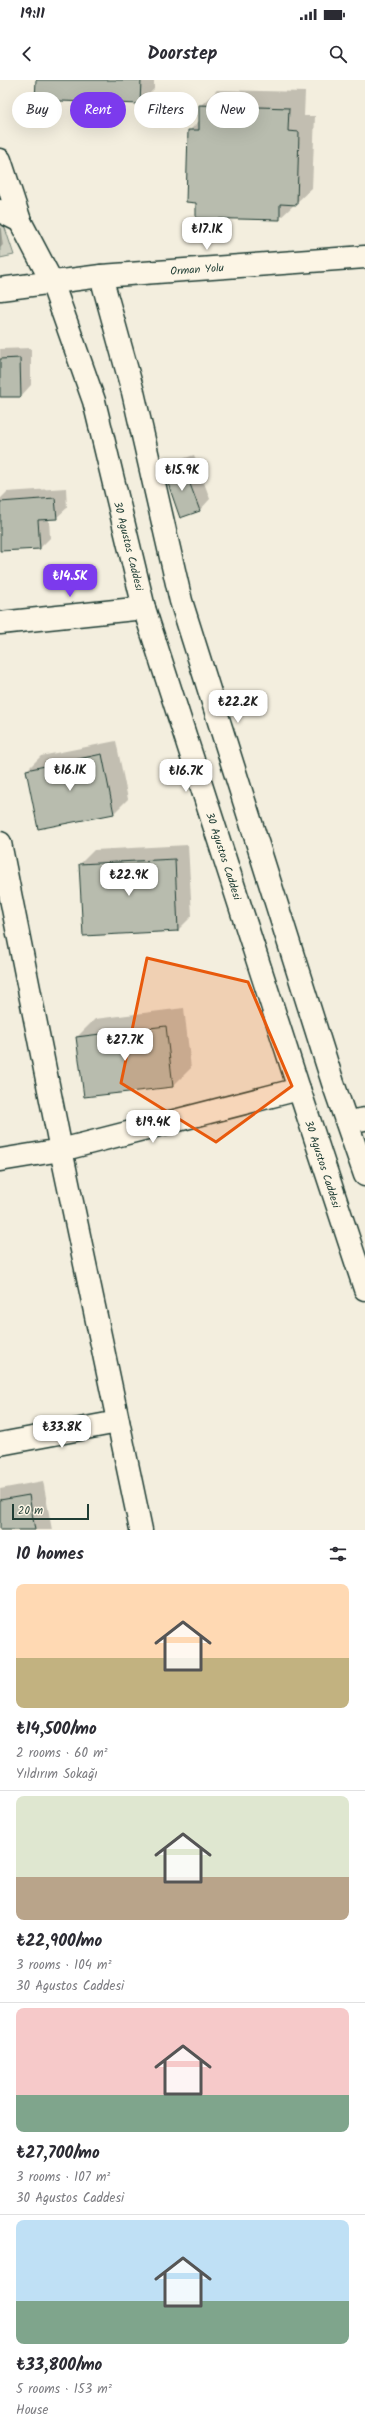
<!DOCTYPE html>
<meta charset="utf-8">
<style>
:root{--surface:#fff;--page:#f2f2f3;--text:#2b2b33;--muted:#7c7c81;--line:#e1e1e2;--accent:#7c3aed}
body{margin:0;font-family:Kalam,sans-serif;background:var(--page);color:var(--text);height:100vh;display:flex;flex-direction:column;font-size:15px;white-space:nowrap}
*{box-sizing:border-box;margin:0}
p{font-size:13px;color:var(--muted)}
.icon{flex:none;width:22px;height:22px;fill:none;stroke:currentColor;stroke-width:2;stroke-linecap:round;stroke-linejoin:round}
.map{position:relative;height:1450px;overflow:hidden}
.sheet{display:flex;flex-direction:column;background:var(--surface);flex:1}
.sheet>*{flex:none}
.top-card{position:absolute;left:12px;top:12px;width:341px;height:36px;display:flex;gap:8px}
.scale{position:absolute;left:12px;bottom:10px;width:77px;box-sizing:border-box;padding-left:4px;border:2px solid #1f3d34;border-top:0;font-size:11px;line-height:14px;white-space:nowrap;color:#1f3d34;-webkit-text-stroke:3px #fcf5e5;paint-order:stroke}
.price{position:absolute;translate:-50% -34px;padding:0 9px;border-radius:8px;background:#fff;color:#222;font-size:13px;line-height:26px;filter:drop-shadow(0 1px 2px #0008)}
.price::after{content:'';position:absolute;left:50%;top:24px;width:12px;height:9px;margin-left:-6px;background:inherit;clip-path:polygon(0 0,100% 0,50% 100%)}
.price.active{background:var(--accent);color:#fff}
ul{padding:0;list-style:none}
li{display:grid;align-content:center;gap:8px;height:212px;padding:0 16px}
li+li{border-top:1px solid var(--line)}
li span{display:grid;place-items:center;height:124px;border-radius:8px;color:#555}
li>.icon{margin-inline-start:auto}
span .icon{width:72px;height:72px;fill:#fffc;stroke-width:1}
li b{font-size:17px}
h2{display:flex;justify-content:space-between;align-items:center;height:48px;padding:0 16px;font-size:17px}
.tag{padding:0 14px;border-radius:18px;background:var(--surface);box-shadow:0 4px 16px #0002;font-size:14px;line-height:36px}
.tag.active{background:var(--accent);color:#fff}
.status{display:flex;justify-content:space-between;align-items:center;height:28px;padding:0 20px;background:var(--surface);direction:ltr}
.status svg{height:11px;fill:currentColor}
header{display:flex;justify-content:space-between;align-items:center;height:52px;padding:0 16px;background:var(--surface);font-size:18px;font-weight:800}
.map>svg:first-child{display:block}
</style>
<div class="status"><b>19:11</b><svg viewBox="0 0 49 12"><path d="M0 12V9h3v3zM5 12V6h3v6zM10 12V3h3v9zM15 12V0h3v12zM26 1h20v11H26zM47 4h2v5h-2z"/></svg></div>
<header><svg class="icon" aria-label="back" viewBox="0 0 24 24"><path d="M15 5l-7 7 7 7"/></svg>Doorstep<svg class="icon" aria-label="search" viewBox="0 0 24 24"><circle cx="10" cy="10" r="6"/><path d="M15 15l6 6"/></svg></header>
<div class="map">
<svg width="365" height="1450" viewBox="0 0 365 1450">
<rect width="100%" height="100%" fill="#f3eede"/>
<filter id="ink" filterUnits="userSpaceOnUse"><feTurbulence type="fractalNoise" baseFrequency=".025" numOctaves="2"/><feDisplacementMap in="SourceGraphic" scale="8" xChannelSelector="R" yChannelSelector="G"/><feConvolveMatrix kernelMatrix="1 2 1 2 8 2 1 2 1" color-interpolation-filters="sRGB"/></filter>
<g filter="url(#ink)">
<polygon fill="#d0d1c2" stroke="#78877b" points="0,133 14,175 0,178"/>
<g fill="#0003">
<polygon points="37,0 154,0 154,9 140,23"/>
<polygon points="217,10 305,12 304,36 315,36 312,108 279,139 197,122 189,51 200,40 200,26"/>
<polygon points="0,144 3,165 0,168"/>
<polygon points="31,268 31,305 21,316 0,316 0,269"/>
<polygon points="194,375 210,419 200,430 181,437 165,392 176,381"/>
<polygon points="66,408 67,428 56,438 49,439 50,458 40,468 0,470 0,419 7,412"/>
<polygon points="116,661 128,719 114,733 27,690 41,676"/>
<polygon points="188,765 192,836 178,850 84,855 80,784 94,770"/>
<polygon points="184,928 191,988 173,1006 85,1016 77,957 95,939"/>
<polygon points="43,1401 52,1450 0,1450 0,1409"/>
</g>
<g fill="#b8bcae" stroke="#1f3d34">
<polygon points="36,0 141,0 140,24 35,20"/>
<polygon points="199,25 289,28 288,51 299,52 297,125 280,124 280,140 196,138 196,123 186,122 188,50 199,50"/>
<polygon points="20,278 21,317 0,317 0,279"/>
<polygon points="183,385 200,431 180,438 164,392"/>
<polygon points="55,418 57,439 38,440 40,469 0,471 0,422"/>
<polygon points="102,674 114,734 38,749 26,690"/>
<polygon points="175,779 178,851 83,856 79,784"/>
<polygon points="166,946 173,1007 84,1017 76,957"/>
<polygon points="29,1415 35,1450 0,1450 0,1420"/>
</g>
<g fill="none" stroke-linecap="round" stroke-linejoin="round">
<defs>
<g id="minor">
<polyline points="0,80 20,141"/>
<polyline points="0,131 20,141 52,202"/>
<polyline points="0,209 101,196 365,177"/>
<polyline points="0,543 144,528"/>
<polyline points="0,763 61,1070 141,1450"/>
<polyline points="347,1042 365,1039"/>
<polyline points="0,1080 61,1070 299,1009"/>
<polyline points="0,1364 118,1342"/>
</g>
<g id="major">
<polyline points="101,196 133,312 181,521 333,1003 365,1095"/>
<polyline points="52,202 94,321 144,528 299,1009 365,1209"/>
</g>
</defs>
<use href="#minor" stroke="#1f3d34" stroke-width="25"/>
<use href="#major" stroke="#1f3d34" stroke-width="25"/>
<use href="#minor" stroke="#fcf5e5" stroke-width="22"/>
<use href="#major" stroke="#fcf5e5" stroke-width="22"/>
</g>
</g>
<path fill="#e8590c" fill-opacity="0.2" stroke="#e8590c" stroke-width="3" stroke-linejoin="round" d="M147,878L248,902L292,1006L216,1062L121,1003Z"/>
<g text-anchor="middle" stroke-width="4" stroke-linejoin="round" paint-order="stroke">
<g font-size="11" fill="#1f3d34" stroke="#fcf5e5">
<text transform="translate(197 189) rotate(-4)" y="4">Orman Yolu</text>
<text transform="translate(129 466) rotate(76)" y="4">30 Agustos Caddesi</text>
<text transform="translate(224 776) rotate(72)" y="4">30 Agustos Caddesi</text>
<text transform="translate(323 1084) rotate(72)" y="4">30 Agustos Caddesi</text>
</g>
</g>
</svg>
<div class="scale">20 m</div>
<b class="price" style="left:207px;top:171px">₺17.1K</b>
<b class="price" style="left:182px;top:412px">₺15.9K</b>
<b class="price active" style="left:70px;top:518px">₺14.5K</b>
<b class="price" style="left:238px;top:644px">₺22.2K</b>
<b class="price" style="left:70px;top:712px">₺16.1K</b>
<b class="price" style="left:186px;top:713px">₺16.7K</b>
<b class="price" style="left:129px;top:817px">₺22.9K</b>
<b class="price" style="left:125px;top:982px">₺27.7K</b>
<b class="price" style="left:153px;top:1064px">₺19.4K</b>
<b class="price" style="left:62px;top:1369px">₺33.8K</b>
<div class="top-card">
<a class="tag">Buy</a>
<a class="tag active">Rent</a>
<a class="tag">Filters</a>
<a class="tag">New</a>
</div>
</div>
<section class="sheet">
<h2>10 homes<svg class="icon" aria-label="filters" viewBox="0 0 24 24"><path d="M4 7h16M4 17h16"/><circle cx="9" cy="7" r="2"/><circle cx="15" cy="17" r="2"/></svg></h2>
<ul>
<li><span style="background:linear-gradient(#ffd9b3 60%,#c2b280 0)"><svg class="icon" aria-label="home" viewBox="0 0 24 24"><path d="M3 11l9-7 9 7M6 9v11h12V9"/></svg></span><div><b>₺14,500/mo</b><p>2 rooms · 60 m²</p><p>Yıldırım Sokağı</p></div></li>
<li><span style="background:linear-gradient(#dfe7d0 65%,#b9a48a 0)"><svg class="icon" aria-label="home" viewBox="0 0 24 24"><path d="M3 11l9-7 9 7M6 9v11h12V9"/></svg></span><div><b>₺22,900/mo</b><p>3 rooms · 104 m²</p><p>30 Agustos Caddesi</p></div></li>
<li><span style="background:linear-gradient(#f6c9c9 70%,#7fa58c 0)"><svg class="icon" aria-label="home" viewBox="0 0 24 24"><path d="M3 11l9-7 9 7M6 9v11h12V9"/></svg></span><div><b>₺27,700/mo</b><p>3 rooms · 107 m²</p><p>30 Agustos Caddesi</p></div></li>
<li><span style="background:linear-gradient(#bfe0f5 65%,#7fa58c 0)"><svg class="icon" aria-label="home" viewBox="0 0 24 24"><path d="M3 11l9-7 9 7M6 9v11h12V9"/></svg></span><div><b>₺33,800/mo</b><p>5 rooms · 153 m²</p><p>House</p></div></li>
</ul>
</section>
